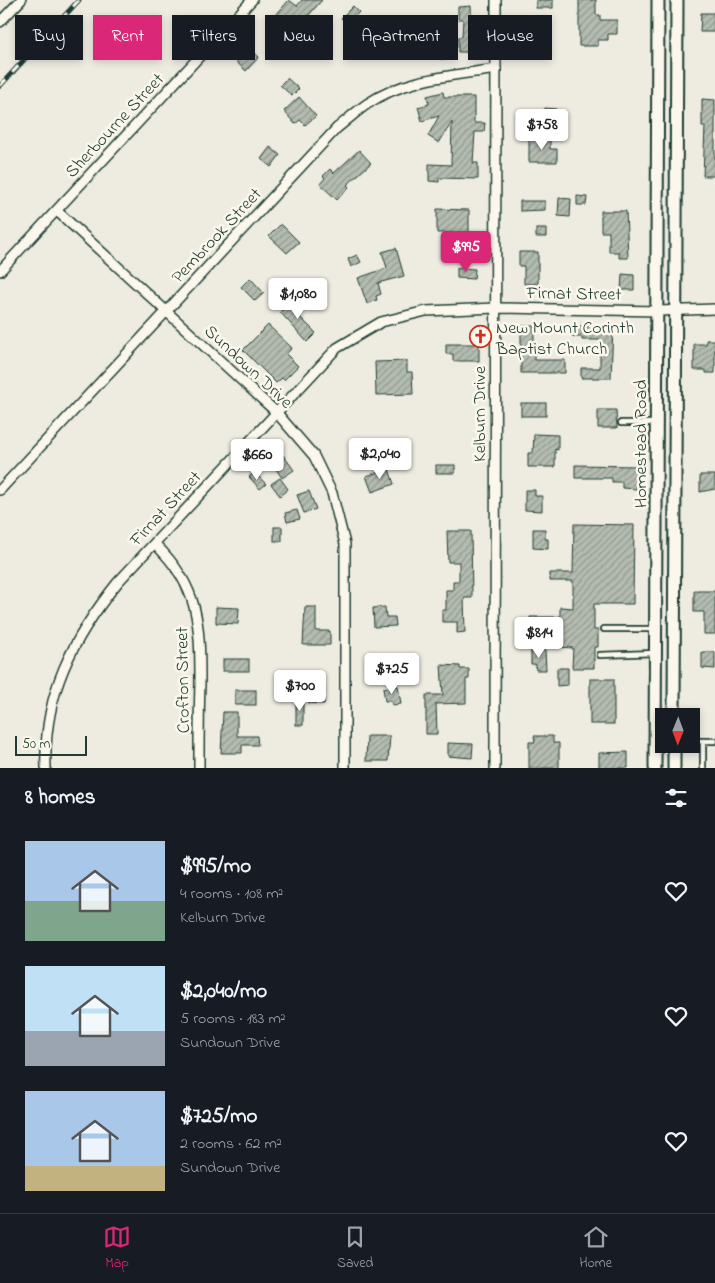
<!DOCTYPE html>
<meta charset="utf-8">
<style>
:root{--surface:#171b24;--page:#242831;--text:#f1f3f6;--muted:#9ea1a6;--line:#363941;--accent:#db2777}
body{margin:0;font-family:"Indie Flower",sans-serif;background:var(--page);color:var(--text);height:100vh;display:flex;flex-direction:column;font-size:19px;white-space:nowrap}
*{box-sizing:border-box;margin:0}
p{font-size:16px;color:var(--muted)}
.icon{flex:none;width:28px;height:28px;fill:none;stroke:currentColor;stroke-width:2;stroke-linecap:round;stroke-linejoin:round}
.map{position:relative;height:768px;overflow:hidden}
.side{display:flex;flex-direction:column;background:var(--surface);flex:1}
.side>*{flex:none}
.banner{position:absolute;left:15px;top:15px;width:685px;height:45px;display:flex;gap:10px}
.needle{width:32px;rotate:181deg}
.buttons{position:absolute;left:655px;top:708px;display:grid;gap:10px}
.buttons a{display:grid;place-items:center;width:45px;height:45px;border-radius:0px;background:var(--surface);box-shadow:0 2px 8px #0003;font-size:25px}
.scale{position:absolute;left:15px;bottom:12px;width:72px;box-sizing:border-box;padding-left:5px;border:2px solid #1f3d34;border-top:0;font-size:14px;line-height:18px;white-space:nowrap;color:#1f3d34;-webkit-text-stroke:4px #fbf7ec;paint-order:stroke}
.price{position:absolute;translate:-50% -42px;padding:0 11px;border-radius:5px;background:#fff;color:#222;font-size:16px;line-height:32px;filter:drop-shadow(0 1px 2px #0008)}
.price::after{content:'';position:absolute;left:50%;top:30px;width:15px;height:11px;margin-left:-8px;background:inherit;clip-path:polygon(0 0,100% 0,50% 100%)}
.price.active{background:var(--accent);color:#fff}
ul{padding:0;list-style:none}
li{display:flex;align-items:center;gap:15px;height:125px;padding:0 25px}
li span{display:grid;place-items:center;flex:none;width:140px;height:100px;border-radius:0px;color:#555}
li>.icon{margin-inline-start:auto}
span .icon{width:60px;height:60px;fill:#fffc;stroke-width:1}
li b{font-size:21px}
h2{display:flex;justify-content:space-between;align-items:center;height:60px;padding:0 25px;font-size:21px}
.pill{padding:0 18px;border-radius:0px;background:var(--surface);box-shadow:0 2px 8px #0003;font-size:18px;line-height:45px}
.pill.active{background:var(--accent);color:#fff}
.menu{display:flex;justify-content:space-around;align-items:center;height:70px;border-top:1px solid var(--line);background:var(--surface);font-size:14px;color:var(--muted)}
.menu a{display:grid;justify-items:center;gap:2px}
.menu .active{color:var(--accent)}
.map>svg:first-child{display:block}
</style>
<div class="map">
<svg width="715" height="768" viewBox="0 0 715 768">
<defs>
<pattern id="building-hatch" width="6" height="6" patternUnits="userSpaceOnUse" patternTransform="scale(1.25)"><rect width="6" height="6" fill="#b4bbb0"/><path d="M-1 1l2-2M0 6l6-6M5 7l2-2" fill="none" stroke="#929990"/></pattern>
</defs>
<rect width="100%" height="100%" fill="#eeece1"/>
<filter id="ink" filterUnits="userSpaceOnUse"><feTurbulence type="fractalNoise" baseFrequency=".02" numOctaves="2"/><feDisplacementMap in="SourceGraphic" scale="10" xChannelSelector="R" yChannelSelector="G"/><feConvolveMatrix kernelMatrix="1 2 1 2 8 2 1 2 1" color-interpolation-filters="sRGB"/></filter>
<g filter="url(#ink)">
<g fill="url(#building-hatch)" stroke="#1f3d34">
<polygon points="289,0 297,6 302,0 322,0 295,31 276,15"/>
<rect x="536" y="0" width="17" height="8"/>
<polygon points="579,0 596,0 596,15 600,15 600,20 617,20 617,34 608,34 608,40 598,40 598,46 579,46"/>
<polygon points="353,6 359,12 348,24 341,18"/>
<polygon points="471,6 473,52 458,52 458,37 462,37 463,19 458,19 458,7"/>
<polygon points="701,13 714,13 714,32 700,32"/>
<polygon points="245,44 259,57 246,71 232,58"/>
<polygon points="439,48 449,48 449,59 440,59"/>
<polygon points="287,78 299,89 292,96 280,85"/>
<polygon points="443,92 444,97 474,97 474,123 485,123 484,132 475,132 473,163 478,163 478,179 439,178 439,182 429,181 429,164 451,165 452,122 439,143 428,136 439,116 422,121 418,107 429,104 427,96"/>
<polygon points="299,97 316,116 305,125 300,120 295,124 284,111"/>
<polygon points="702,99 715,100 715,176 703,176 705,126 702,126"/>
<polygon points="545,108 556,109 555,123 544,122"/>
<polygon points="529,139 550,139 550,149 557,149 557,162 529,162"/>
<polygon points="270,147 280,155 271,167 261,159"/>
<polygon points="359,150 371,163 347,185 349,187 337,200 320,184 325,178 323,176 330,169 334,173"/>
<polygon points="577,196 587,197 586,205 577,205"/>
<polygon points="559,198 571,199 570,217 558,216"/>
<polygon points="520,201 545,201 545,210 520,211"/>
<polygon points="437,209 469,210 469,240 472,240 472,252 453,251 453,233 437,233"/>
<polygon points="601,211 626,211 628,258 619,258 619,252 609,252 609,232 601,232"/>
<polygon points="281,224 299,242 287,253 269,236"/>
<rect x="536" y="229" width="10" height="8"/>
<polygon points="396,248 404,276 378,283 381,294 376,296 377,300 367,304 358,278 387,268 382,252"/>
<polygon points="519,252 538,252 538,284 524,284 524,266 519,266"/>
<polygon points="357,255 361,262 351,267 348,259"/>
<polygon points="457,268 475,269 474,279 457,278"/>
<polygon points="622,274 634,275 634,290 621,290"/>
<polygon points="250,278 264,293 255,301 241,287"/>
<polygon points="295,298 301,304 294,311 316,333 307,342 280,312"/>
<polygon points="268,325 292,348 286,354 298,366 284,380 282,378 276,383 243,350"/>
<polygon points="521,326 534,326 534,360 565,360 565,373 521,373"/>
<polygon points="573,326 613,326 611,378 581,378 581,368 600,368 600,340 582,340 582,337 573,337"/>
<polygon points="706,340 715,340 715,373 706,373 706,370 694,370 694,344 706,344"/>
<polygon points="446,344 479,344 479,361 453,361 453,354 446,354"/>
<polygon points="407,361 407,372 412,372 413,394 376,395 375,362"/>
<rect x="521" y="403" width="25" height="13"/>
<polygon points="598,410 616,410 617,428 598,428"/>
<polygon points="534,434 558,435 558,450 555,449 555,467 528,467 528,453 533,453"/>
<polygon points="283,455 294,470 282,478 272,463"/>
<rect x="436" y="465" width="19" height="8"/>
<polygon points="575,465 637,466 637,489 622,488 622,482 612,482 612,478 575,478"/>
<polygon points="389,469 394,484 372,492 366,476"/>
<polygon points="254,472 266,484 260,489 249,477"/>
<polygon points="700,475 715,475 715,489 700,492"/>
<polygon points="280,478 288,489 280,496 271,484"/>
<polygon points="525,490 535,490 535,496 542,496 542,511 525,510"/>
<polygon points="309,491 316,509 304,513 297,495"/>
<polygon points="297,510 300,519 287,522 285,513"/>
<polygon points="574,524 634,525 633,604 594,604 594,630 598,630 598,647 594,647 594,668 572,668 573,648 557,647 558,628 540,628 540,633 530,633 530,617 560,617 560,607 573,608 573,581 550,581 550,573 573,573"/>
<rect x="274" y="527" width="8" height="14"/>
<polygon points="533,529 545,529 545,539 548,539 548,549 533,548"/>
<polygon points="447,531 471,531 472,598 464,598 465,632 457,633 457,622 442,622 442,610 446,610 446,590 453,590 453,581 459,581 459,562 448,562"/>
<polygon points="694,591 715,591 715,634 704,634 704,612 694,612"/>
<polygon points="216,607 239,608 238,624 216,623"/>
<polygon points="305,607 316,607 316,631 330,631 330,645 303,645"/>
<polygon points="385,607 386,617 395,617 396,626 374,627 373,608"/>
<polygon points="531,650 545,650 546,670 536,670 535,664 531,664"/>
<polygon points="702,652 715,652 715,669 702,668"/>
<rect x="223" y="659" width="26" height="12"/>
<polygon points="441,665 460,666 460,669 469,669 469,679 466,679 466,703 436,704 437,734 426,734 426,695 443,695"/>
<polygon points="557,668 568,668 568,685 557,686"/>
<rect x="590" y="679" width="24" height="45"/>
<polygon points="398,686 401,704 392,705 391,701 385,701 383,688"/>
<polygon points="310,688 325,689 324,704 309,703"/>
<rect x="235" y="690" width="21" height="15"/>
<rect x="296" y="698" width="7" height="27"/>
<polygon points="223,712 237,712 237,736 257,736 258,745 242,745 242,753 221,753"/>
<polygon points="367,736 390,736 388,761 366,761"/>
<polygon points="534,736 553,736 553,743 559,743 559,768 529,768 529,742 535,742"/>
<polygon points="448,743 473,744 472,758 448,756"/>
<polygon points="628,752 628,768 599,768 599,753"/>
</g>
<g fill="none" stroke-linecap="round" stroke-linejoin="round">
<defs>
<g id="service">
<polyline points="621,423 656,423"/>
<polyline points="604,629 655,629"/>
<polyline points="600,655 655,653"/>
<polyline points="691,741 715,741"/>
<polyline points="703,768 703,741"/>
</g>
<g id="minor">
<polyline points="0,22 21,0"/>
<polyline points="57,211 276,412 314,456 332,493 345,544 345,768"/>
<polyline points="0,271 252,0"/>
<path d="M0,490L337,128C347,120 357,111 367,104C405,78 452,76 496,69"/>
<path d="M155,544C200,587 200,625 200,684C199,712 199,740 199,768"/>
<path d="M46,768C43,694 73,638 118,582L337,348L381,322L426,311L496,308L658,311L715,309"/>
<polyline points="495,768 496,0"/>
</g>
<g id="secondary">
<polyline points="674,716 677,0"/>
<polyline points="655,768 658,0"/>
<polyline points="674,768 674,744"/>
</g>
</defs>
<use href="#service" stroke="#1f3d34" stroke-width="8"/>
<use href="#minor" stroke="#1f3d34" stroke-width="12"/>
<use href="#secondary" stroke="#1f3d34" stroke-width="15"/>
<use href="#service" stroke="#fbf7ec" stroke-width="4.5"/>
<use href="#minor" stroke="#fbf7ec" stroke-width="9"/>
<use href="#secondary" stroke="#fbf7ec" stroke-width="11"/>
<defs>
<polyline id="rail" points="0,86 79,0"/>
</defs>
<use href="#rail" stroke="#1f3d34" stroke-width="5"/>
<use href="#rail" stroke="#fbf7ec" stroke-width="3" stroke-dasharray="9" stroke-linecap="butt"/>
</g>
</g>
<defs>
<symbol id="church-ring" viewBox="-11 -11 22 22"><circle r="9.5" fill="#fbf7ec" stroke="#c8321e" stroke-width="1.5"/><path d="M-1.2-6h2.4v3.5h3.3v2.4h-3.3V6h-2.4V-.1h-3.3v-2.4h3.3Z" fill="#c8321e"/></symbol>
</defs>
<g fill-rule="evenodd">
<use href="#church-ring" x="468" y="324" width="25" height="25"/>
</g>
<g text-anchor="middle" stroke-width="5" stroke-linejoin="round" paint-order="stroke">
<g font-size="18" fill="#1f3d34" stroke="#fbf7ec">
<text transform="translate(114 125) rotate(-47)" y="6">Sherbourne Street</text>
<text transform="translate(216 235) rotate(-47)" y="6">Pembrook Street</text>
<text transform="translate(574 293) rotate(1)" y="6">Firnat Street</text>
<text transform="translate(249 366) rotate(43)" y="6">Sundown Drive</text>
<text transform="translate(479 414) rotate(-90)" y="6">Kelburn Drive</text>
<text transform="translate(640 444) rotate(-90)" y="6">Homestead Road</text>
<text transform="translate(165 508) rotate(-47)" y="6">Firnat Street</text>
<text transform="translate(182 680) rotate(-91)" y="6">Crofton Street</text>
</g>
<g font-size="18" fill="#1f3d34" stroke="#fbf7ec" text-anchor="start">
<text x="496" y="333">New Mount Corinth<tspan x="496" dy="21">Baptist Church</tspan></text>
</g>
</g>
</svg>
<div class="buttons">
<a><svg class="needle" viewBox="-14 -14 28 28"><path d="M0-13l5 13h-10z" fill="#e53935"/><path d="M0 13l5-13h-10z" fill="#9ea1a6"/></svg></a>
</div>
<div class="scale">50 m</div>
<b class="price" style="left:542px;top:151px">$758</b>
<b class="price active" style="left:466px;top:273px">$995</b>
<b class="price" style="left:298px;top:320px">$1,080</b>
<b class="price" style="left:380px;top:480px">$2,040</b>
<b class="price" style="left:257px;top:481px">$660</b>
<b class="price" style="left:539px;top:659px">$814</b>
<b class="price" style="left:392px;top:695px">$725</b>
<b class="price" style="left:300px;top:712px">$700</b>
<div class="banner">
<a class="pill">Buy</a>
<a class="pill active">Rent</a>
<a class="pill">Filters</a>
<a class="pill">New</a>
<a class="pill">Apartment</a>
<a class="pill">House</a>
</div>
</div>
<section class="side">
<h2>8 homes<svg class="icon" aria-label="filters" viewBox="0 0 24 24"><path d="M4 7h16M4 17h16"/><circle cx="9" cy="7" r="2"/><circle cx="15" cy="17" r="2"/></svg></h2>
<ul>
<li><span style="background:linear-gradient(#a9c7e8 60%,#7fa58c 0)"><svg class="icon" aria-label="home" viewBox="0 0 24 24"><path d="M3 11l9-7 9 7M6 9v11h12V9"/></svg></span><div><b>$995/mo</b><p>4 rooms · 108 m²</p><p>Kelburn Drive</p></div><svg class="icon" aria-label="heart" viewBox="0 0 24 24"><path d="M12 20l-8-8c-3-5 5-10 8-4 3-6 11-1 8 4z"/></svg></li>
<li><span style="background:linear-gradient(#bfe0f5 65%,#9aa5b1 0)"><svg class="icon" aria-label="home" viewBox="0 0 24 24"><path d="M3 11l9-7 9 7M6 9v11h12V9"/></svg></span><div><b>$2,040/mo</b><p>5 rooms · 183 m²</p><p>Sundown Drive</p></div><svg class="icon" aria-label="heart" viewBox="0 0 24 24"><path d="M12 20l-8-8c-3-5 5-10 8-4 3-6 11-1 8 4z"/></svg></li>
<li><span style="background:linear-gradient(#a9c7e8 75%,#c2b280 0)"><svg class="icon" aria-label="home" viewBox="0 0 24 24"><path d="M3 11l9-7 9 7M6 9v11h12V9"/></svg></span><div><b>$725/mo</b><p>2 rooms · 62 m²</p><p>Sundown Drive</p></div><svg class="icon" aria-label="heart" viewBox="0 0 24 24"><path d="M12 20l-8-8c-3-5 5-10 8-4 3-6 11-1 8 4z"/></svg></li>
</ul>
</section>
<nav class="menu">
<a class="active"><svg class="icon" aria-label="map" viewBox="0 0 24 24"><path d="M3 6l6-2 6 2 6-2v14l-6 2-6-2-6 2zM9 4v14M15 6v14"/></svg>Map</a>
<a><svg class="icon" aria-label="saved" viewBox="0 0 24 24"><path d="M7 4h10v16l-5-4-5 4z"/></svg>Saved</a>
<a><svg class="icon" aria-label="home" viewBox="0 0 24 24"><path d="M3 11l9-7 9 7M6 9v11h12V9"/></svg>Home</a>
</nav>
